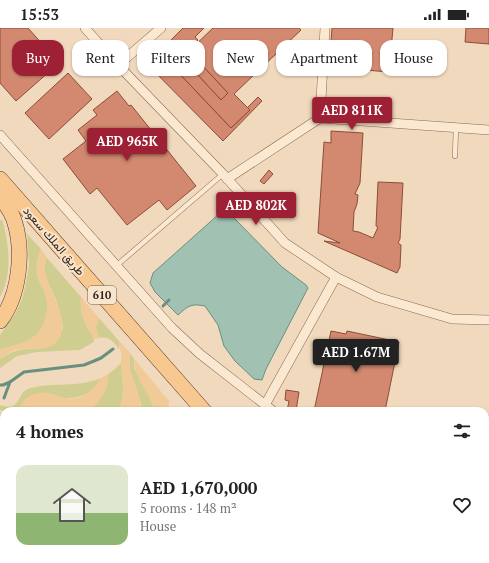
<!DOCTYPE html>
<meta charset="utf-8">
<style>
:root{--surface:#fff;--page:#f2f2f2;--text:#222;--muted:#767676;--accent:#9e2035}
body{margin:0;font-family:"PT Serif",Vazirmatn,serif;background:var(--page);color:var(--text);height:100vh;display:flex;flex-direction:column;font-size:15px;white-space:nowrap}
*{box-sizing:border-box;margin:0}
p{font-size:13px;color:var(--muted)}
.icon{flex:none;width:22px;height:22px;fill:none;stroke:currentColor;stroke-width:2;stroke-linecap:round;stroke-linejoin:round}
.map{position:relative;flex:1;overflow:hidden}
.drawer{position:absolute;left:0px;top:379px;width:489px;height:156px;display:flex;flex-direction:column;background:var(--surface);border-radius:12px 12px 0 0;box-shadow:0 1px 3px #0004}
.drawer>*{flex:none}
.top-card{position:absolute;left:12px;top:12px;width:465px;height:36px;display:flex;gap:8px}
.price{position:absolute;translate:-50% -34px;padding:0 9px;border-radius:4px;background:var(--accent);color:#fff;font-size:13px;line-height:26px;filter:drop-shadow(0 1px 2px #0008)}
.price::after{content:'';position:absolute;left:50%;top:24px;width:12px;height:9px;margin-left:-6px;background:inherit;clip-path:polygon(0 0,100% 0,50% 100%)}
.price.current{background:#222;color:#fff}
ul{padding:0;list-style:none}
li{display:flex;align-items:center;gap:12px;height:100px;padding:0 16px}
li span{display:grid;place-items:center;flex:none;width:112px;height:80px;border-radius:12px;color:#555}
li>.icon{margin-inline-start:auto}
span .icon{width:48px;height:48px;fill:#fffc;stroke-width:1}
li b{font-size:17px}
h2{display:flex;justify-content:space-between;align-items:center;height:48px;padding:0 16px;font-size:17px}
.tag{padding:0 14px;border-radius:12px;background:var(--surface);box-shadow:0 1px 3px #0004;font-size:14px;line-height:36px}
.tag.current{background:var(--accent);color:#fff}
.status{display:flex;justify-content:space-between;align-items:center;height:28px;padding:0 20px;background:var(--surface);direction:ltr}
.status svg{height:11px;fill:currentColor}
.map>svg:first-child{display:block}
</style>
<div class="status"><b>15:53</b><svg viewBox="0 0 49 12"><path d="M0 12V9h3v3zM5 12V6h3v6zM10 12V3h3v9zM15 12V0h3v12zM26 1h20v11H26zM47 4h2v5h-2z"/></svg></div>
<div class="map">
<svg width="489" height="535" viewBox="0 0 489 535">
<rect width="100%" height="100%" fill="#f1d9bd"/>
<g fill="#d0cd90">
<path d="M2,191C9,216 13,245 0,269V193Z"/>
<path d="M27,206L41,221C38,229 36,237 37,246C38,252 41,257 44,263C51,278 46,301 32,310C23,316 10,318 0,322V307L15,286L22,271L26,255L29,237Z"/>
<path d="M47,230L81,269C79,285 86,298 94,311V314L80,322L37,324L17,328L0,340V331C21,318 24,322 46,320L63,301C62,292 60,283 57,275C53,262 39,244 47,230Z"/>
<path d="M99,290L119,313V321C113,313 109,308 98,310L96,299Z"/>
<polygon points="130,325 134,331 134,340 153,375 154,383 140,383 141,376 130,342"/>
<path d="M121,335C123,352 125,367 119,383H88C100,375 109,360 108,346L115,341Z"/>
<path d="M101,350C92,370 76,369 57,372C45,375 32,377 20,379L19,383H4L0,382V377C23,385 15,363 31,360C53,354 79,360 101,350Z"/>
</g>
<g fill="#f0ca97">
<path d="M41,221L47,230C36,251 71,283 60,309C53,325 36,319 22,321C14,321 7,326 0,331V322C10,318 23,316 32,310C46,301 51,278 44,263C41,257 38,252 37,246C36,237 38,229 41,221Z"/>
<path d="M81,269L99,290L96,299L98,310L94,311C86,298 79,285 81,269Z"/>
<path d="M119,313L130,325C130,331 129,337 131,344C135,357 142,368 140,383H119C127,363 121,354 121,335C121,332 122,329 121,325C120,321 119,318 119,313Z"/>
<path d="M134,331L169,373L168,383H154C150,362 134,354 134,331Z"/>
<path d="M108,346C109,360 100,375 88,383H19C22,368 36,363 50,365C55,366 60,369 65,370C71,372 78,370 83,368C96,361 97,351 108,346Z"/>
<polygon points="263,531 291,531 288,535 268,535"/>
</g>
<path fill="#a1c2b3" stroke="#689080" d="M224,185L231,187L282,239L306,257L308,260L266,341L262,352L254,351L235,333L224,318L218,297L205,278C191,275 188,278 178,287L155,264L150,255L153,245L219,186Z"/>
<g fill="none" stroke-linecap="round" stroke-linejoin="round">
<g stroke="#689080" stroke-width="3">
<polyline points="163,278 169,272"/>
<polyline points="0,357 3,357 10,354 24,344 84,337 94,333 101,330 113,321"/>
<polyline points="4,370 10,354"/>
</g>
</g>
<g fill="#d38970" stroke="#8c4d39">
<polygon points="0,0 28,0 59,35 16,73 0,55"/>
<polygon points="183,0 204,0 195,9 198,12 188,22 228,65 221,72 184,32 175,41 231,100 250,82 247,80 258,69 262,73 223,113 147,36"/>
<polygon points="213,0 299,0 301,2 234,66 250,82 231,100 175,41 184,32 221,72 228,65 189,23"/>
<polygon points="332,0 393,0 389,44 329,39"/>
<polygon points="466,0 489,0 489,16 465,14"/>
<polygon points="68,45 92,71 49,111 25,85"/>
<polygon points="117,63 129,78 131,77 196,158 167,182 159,172 127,197 97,160 90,166 63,131 86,113 78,102 97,87 93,82"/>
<polygon points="331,103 363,105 360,155 355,166 358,167 357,176 354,184 353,203 359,204 373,210 378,199 376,198 378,154 403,155 400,211 398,215 401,217 400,239 397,245 324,213 340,215 318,205 324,114 331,115"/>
<polygon points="269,142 273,146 264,156 260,153"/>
<polygon points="331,303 346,306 347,303 399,314 385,383 314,383"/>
<polygon points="286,362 299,364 296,383 287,383 289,373 285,372"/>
</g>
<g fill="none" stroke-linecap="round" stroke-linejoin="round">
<defs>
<g id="service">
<polyline points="455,128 456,100"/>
<polyline points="116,238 223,146"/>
<polyline points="15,535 25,531"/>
</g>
<g id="minor">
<polyline points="85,0 118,37 223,146 285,215 336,249 377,269 452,291 489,292"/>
<polyline points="118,37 161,0"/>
<polyline points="320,90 325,0"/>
<polyline points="0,107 172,300 200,326 273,383"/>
<polyline points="227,151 320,90 489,102"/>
<polyline points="265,377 336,249"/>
<polyline points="485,454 489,454"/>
</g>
<g id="primary">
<polyline points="0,151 204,383"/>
<path d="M0,168C5,175 11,183 14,192C24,222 20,267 0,293"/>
<polyline points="0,399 4,401"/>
<polyline points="243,531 248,535"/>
<polyline points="326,531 330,535"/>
</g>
<g id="motorway">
<polyline points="485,512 489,512"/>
<polyline points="204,531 207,535"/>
</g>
</defs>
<use href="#service" stroke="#8b6955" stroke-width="5.5"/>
<use href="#minor" stroke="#8b6955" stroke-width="10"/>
<use href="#primary" stroke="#58382a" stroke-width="16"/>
<use href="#motorway" stroke="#58382a" stroke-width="18"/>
<use href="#service" stroke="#fbe8d1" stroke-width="4.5"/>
<use href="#minor" stroke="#fbe8d1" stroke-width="9"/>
<use href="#primary" stroke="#f8c891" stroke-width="15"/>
<use href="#motorway" stroke="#e98745" stroke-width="17"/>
</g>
<g text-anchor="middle" stroke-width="4" stroke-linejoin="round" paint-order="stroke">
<rect fill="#f8e5cd" stroke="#725e50" stroke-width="1" x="88" y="258" width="28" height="18" rx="3"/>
<g font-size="11" font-weight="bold" fill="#38241b">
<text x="102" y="271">610</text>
</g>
<g font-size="12" fill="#38241b" stroke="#f8e5cd">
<text transform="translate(54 213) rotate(49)" y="4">طريق الملك سعود</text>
</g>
</g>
</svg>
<b class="price" style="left:352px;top:103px">AED 811K</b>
<b class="price" style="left:127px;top:134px">AED 965K</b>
<b class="price" style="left:256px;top:198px">AED 802K</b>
<b class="price current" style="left:356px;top:345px">AED 1.67M</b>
<div class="top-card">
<a class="tag current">Buy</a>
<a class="tag">Rent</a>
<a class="tag">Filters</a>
<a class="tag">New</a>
<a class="tag">Apartment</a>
<a class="tag">House</a>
</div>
<section class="drawer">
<h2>4 homes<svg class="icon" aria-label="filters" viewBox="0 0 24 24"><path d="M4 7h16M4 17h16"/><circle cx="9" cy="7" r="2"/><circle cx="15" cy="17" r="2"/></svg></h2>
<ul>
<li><span style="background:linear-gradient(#dfe7d0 60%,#8fb573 0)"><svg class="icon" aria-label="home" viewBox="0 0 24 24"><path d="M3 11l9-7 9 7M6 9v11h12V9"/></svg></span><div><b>AED 1,670,000</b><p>5 rooms · 148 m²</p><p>House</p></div><svg class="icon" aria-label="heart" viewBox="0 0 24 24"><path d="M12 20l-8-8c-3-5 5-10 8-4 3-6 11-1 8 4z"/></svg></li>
</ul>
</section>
</div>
